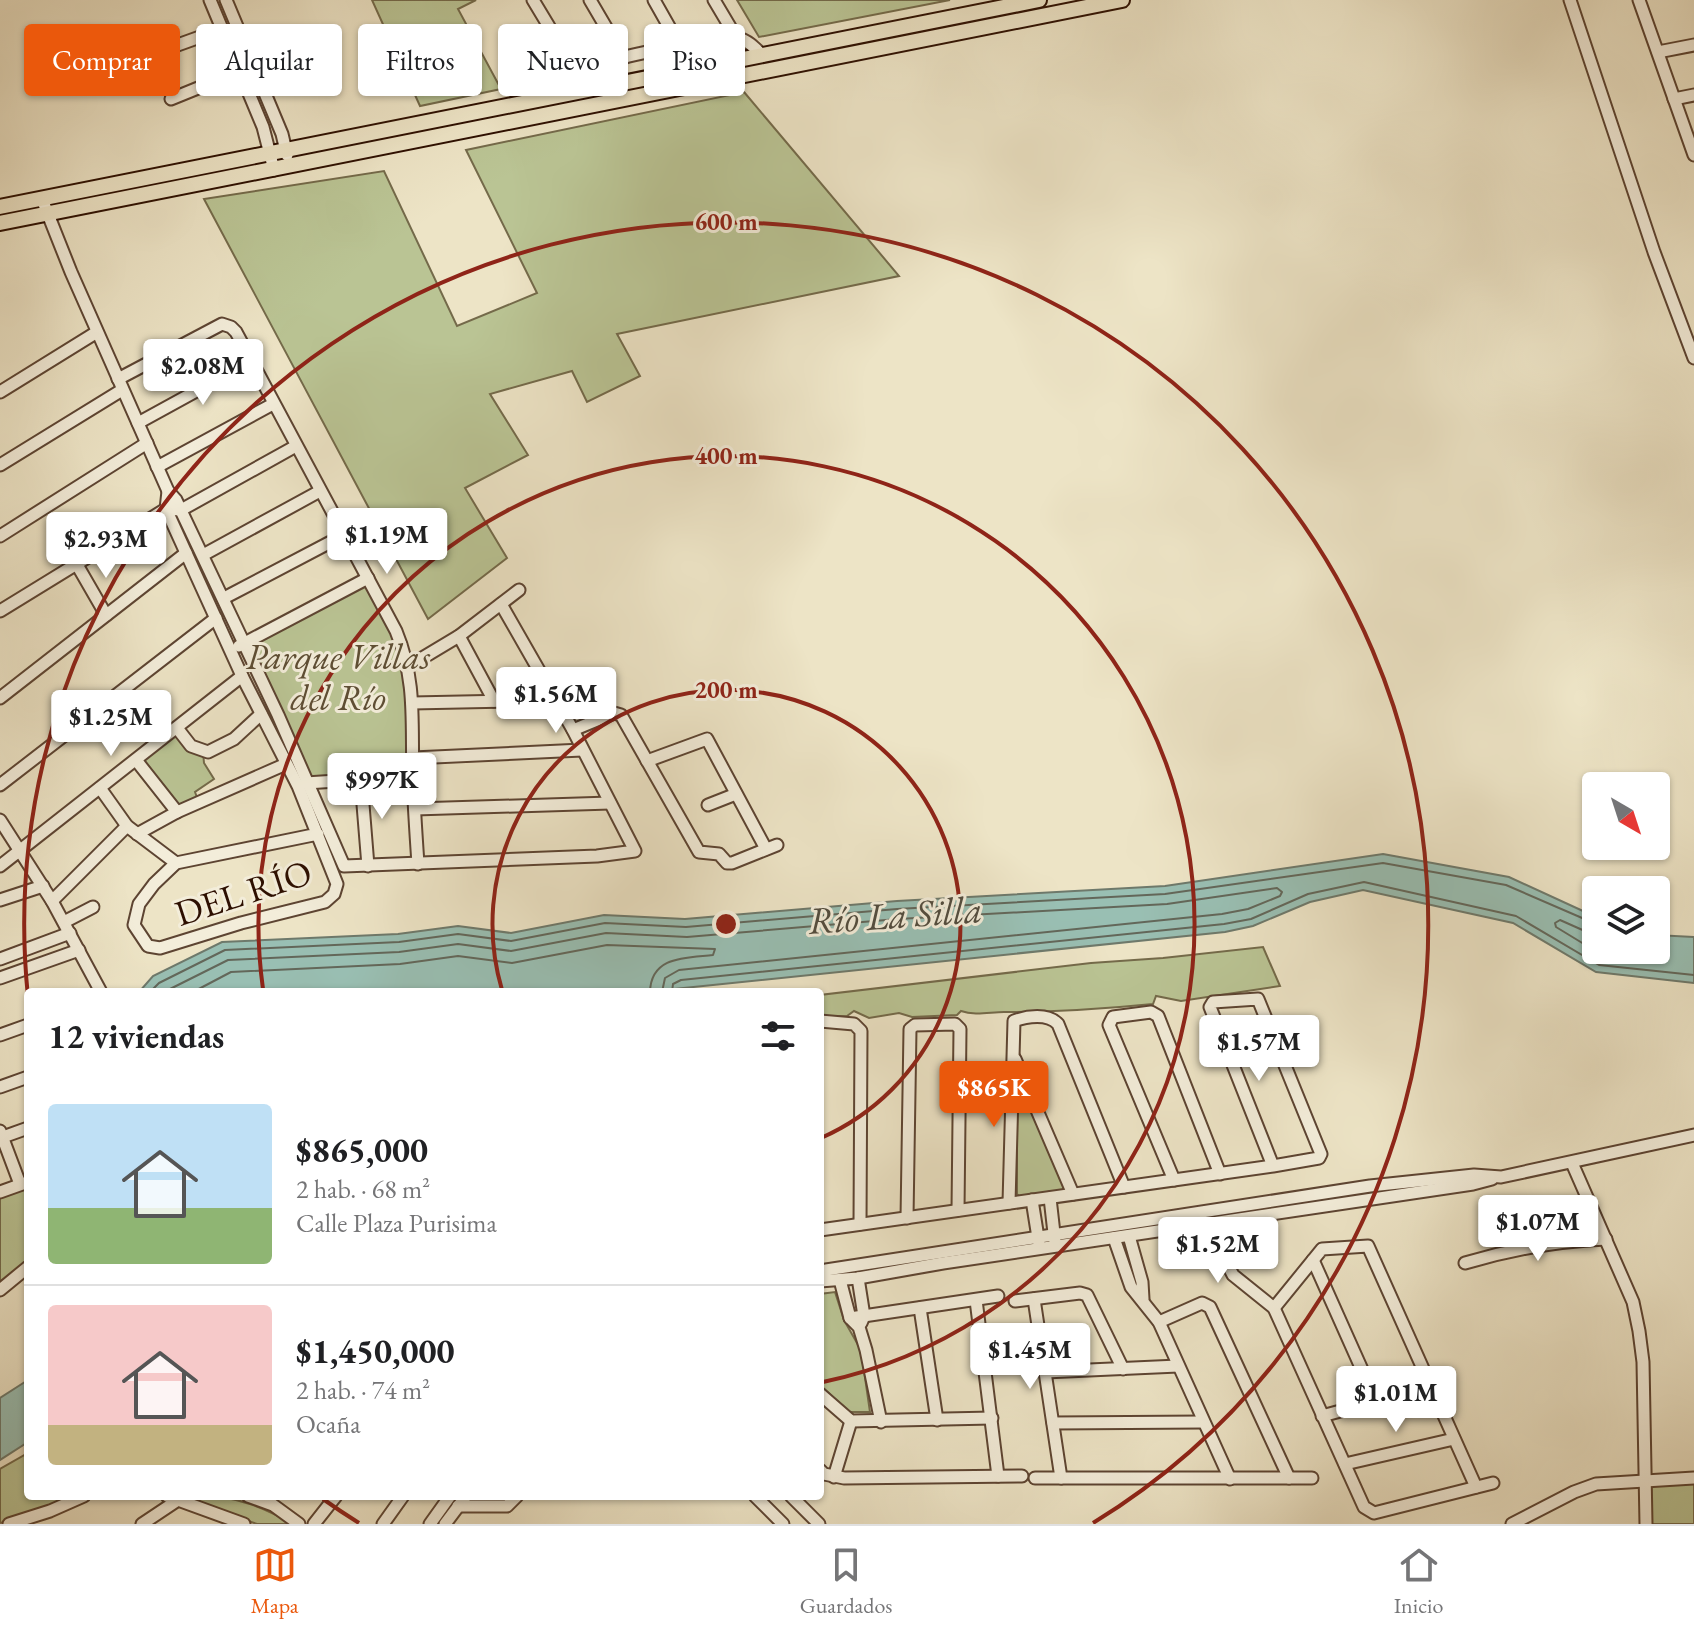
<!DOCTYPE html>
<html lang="es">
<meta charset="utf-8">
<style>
:root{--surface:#fff;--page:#f2f2f2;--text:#202124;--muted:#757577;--line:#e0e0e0;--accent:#ea580c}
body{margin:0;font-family:"EB Garamond",serif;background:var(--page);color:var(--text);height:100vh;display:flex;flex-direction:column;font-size:30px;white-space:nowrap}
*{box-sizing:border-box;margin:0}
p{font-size:26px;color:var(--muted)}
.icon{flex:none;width:44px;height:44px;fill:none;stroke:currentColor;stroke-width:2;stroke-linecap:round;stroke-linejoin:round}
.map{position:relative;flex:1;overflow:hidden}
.panel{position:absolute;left:24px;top:988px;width:800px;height:512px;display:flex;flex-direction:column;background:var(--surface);border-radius:8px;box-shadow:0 2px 6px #0004}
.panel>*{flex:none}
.guide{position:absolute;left:24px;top:24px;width:800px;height:72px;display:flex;gap:16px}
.needle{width:52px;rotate:141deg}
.fabs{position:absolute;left:1582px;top:772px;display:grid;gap:16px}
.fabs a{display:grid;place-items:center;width:88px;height:88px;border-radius:8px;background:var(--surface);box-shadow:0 2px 6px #0004;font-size:40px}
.price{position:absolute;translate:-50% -68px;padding:0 18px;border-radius:8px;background:#fff;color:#222;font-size:26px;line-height:52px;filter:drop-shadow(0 2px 4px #0008)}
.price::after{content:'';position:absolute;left:50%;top:48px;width:24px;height:18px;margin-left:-12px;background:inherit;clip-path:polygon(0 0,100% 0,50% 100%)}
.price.active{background:var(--accent);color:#fff}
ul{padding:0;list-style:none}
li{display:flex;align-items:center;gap:24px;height:200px;padding:0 24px}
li+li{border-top:2px solid var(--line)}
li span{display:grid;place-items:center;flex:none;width:224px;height:160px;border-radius:8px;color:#555}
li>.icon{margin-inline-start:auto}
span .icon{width:96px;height:96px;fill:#fffc;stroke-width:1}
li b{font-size:34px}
h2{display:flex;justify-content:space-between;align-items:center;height:96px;padding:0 24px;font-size:34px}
.chip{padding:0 28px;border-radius:8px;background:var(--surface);box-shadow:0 2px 6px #0004;font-size:28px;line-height:72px}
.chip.active{background:var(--accent);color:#fff}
.tabs{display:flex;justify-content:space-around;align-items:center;height:112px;border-top:2px solid var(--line);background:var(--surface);font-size:22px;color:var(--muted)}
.tabs a{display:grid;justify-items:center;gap:4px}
.tabs .active{color:var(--accent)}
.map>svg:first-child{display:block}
</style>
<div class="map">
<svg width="1694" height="1524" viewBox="0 0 1694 1524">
<rect width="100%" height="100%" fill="#ede4c6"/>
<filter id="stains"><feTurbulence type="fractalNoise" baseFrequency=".0025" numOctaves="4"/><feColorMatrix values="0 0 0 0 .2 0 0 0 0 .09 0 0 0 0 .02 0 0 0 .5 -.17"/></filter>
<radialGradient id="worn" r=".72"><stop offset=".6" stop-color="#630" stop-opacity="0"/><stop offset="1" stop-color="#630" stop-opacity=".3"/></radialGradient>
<g fill="#bac494" stroke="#746a4a" stroke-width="2">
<polygon points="372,0 476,0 458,9 501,89 420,106"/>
<polygon points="737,0 950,0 759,37"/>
<polygon points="744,92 899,276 617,334 640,376 587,402 572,371 490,394 528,455 465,488 507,558 428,619 204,199 384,171 457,326 537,293 466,150"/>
<polygon points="368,578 405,652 413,776 309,782 245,643"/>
<polygon points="177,728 203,752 204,763 214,779 195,792 199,803 177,812 136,760"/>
<path d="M1263,947L1280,986L1181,1001L1156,996L1153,1004C1103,1009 1054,1012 1004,1012C990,1012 975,1016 961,1011L957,1015L912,1017L899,1013L869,1018L854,1011L847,1016L820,1017V995L1091,963L1163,958Z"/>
<polygon points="1020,1090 1023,1090 1064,1187 1062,1191 1019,1196 1017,1194 1017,1095"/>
<polygon points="28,1182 28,1267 0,1290 0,1192"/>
<polygon points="835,1292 844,1320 861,1350 870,1412 849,1412 820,1385 820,1294"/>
<polygon points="28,1453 28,1496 78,1496 35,1513 0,1523 0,1469"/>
<polygon points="1694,1478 1694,1524 1646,1524 1645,1483"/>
<path d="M203,1496C237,1496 264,1508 293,1524H257L196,1504Z"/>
</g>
<g fill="#99bfb3" stroke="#6e796b" stroke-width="2">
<polygon points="1383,854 1509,877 1596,917 1596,950 1656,950 1656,935 1694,937 1694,983 1596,972 1513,923 1363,890 1310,902 1253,926 1225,932 674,989 139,992 153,976 222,942 398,934 458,926 511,933 604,915 685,919 897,901 1165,886"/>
<polygon points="28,1380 28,1442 0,1460 0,1398"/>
</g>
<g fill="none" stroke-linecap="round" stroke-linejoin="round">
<g stroke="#63675a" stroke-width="2">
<polyline points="1596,934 1587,932 1560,920 1555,923 1556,927 1602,955 1644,961 1660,960 1660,955 1646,950"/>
<polyline points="150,992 159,983 225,950 399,942 458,934 511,941 605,923 686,927 897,909 1165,894 1383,863 1506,885 1596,924"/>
<polyline points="164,992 228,960 399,952 458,944 511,951 606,933 687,937 898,919 1167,904 1277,888 1282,892 1280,896 1248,909 1222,914 679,970 665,978 662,992"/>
<path d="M193,992L231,972L400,964L458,956L512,963L607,945L715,949L713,955C685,958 651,956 650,992"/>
<polyline points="672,992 673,984 681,980 1224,924 1251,919 1308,894 1364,882 1516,916 1599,965 1694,975"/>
</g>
<defs>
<g id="minor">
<polyline points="210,0 263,127 274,170"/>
<polyline points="226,0 282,134 287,155"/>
<polyline points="533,0 577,73"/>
<polyline points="590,0 624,58"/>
<polyline points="654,0 680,46"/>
<polyline points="714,0 736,37"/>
<polyline points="1570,0 1654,252 1694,358"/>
<polyline points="1639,0 1694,155"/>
<polyline points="161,51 222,29"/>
<polyline points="1658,52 1694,45"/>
<path d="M567,93L573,77L583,68C604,61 720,34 738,38C748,40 756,49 763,56"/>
<polyline points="171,99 240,71"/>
<polyline points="1674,99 1694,95"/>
<polyline points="42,199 71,272 168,491 176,500 278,715 344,866 597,856 635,851 573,730 501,604"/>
<path d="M118,379L222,324L231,327L236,332L396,631C417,682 411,724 413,777C414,806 416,835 418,864"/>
<polyline points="0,392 97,332"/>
<polyline points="138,423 251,361"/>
<polyline points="0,465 122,390"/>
<polyline points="157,467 273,404"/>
<polyline points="168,491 166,509 242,676 298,786 337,884 334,894 325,902 241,923 160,948 148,946 134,925 139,904 154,884 176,863 318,834"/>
<polyline points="0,536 147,443"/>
<polyline points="203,555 320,491"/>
<polyline points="76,563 106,615"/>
<polyline points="224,598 344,535"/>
<polyline points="0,611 166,509 181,510 296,446"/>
<polyline points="459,636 494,701"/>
<polyline points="239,646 368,578"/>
<polyline points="409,666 459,636 519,590"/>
<polyline points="0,698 186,553"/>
<polyline points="412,703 556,700"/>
<polyline points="177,728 191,746 208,752 234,739 261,714"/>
<polyline points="573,730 614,713 621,715 699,852 719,854 727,863 732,863 777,845"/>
<polyline points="413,758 582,750"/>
<polyline points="136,760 177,812"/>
<polyline points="647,761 707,739 766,849"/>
<polyline points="361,780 368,866"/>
<polyline points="306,783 413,776"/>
<polyline points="0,785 216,618"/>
<polyline points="100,788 127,826 176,863"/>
<polyline points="708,805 736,794"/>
<polyline points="415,809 610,803"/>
<polyline points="0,820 52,901 101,992"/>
<polyline points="137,834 177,812 286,764"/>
<polyline points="0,866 242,676"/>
<polyline points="0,900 43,886"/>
<polyline points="52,901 127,826"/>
<polyline points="64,922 93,907"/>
<polyline points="0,959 70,933"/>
<polyline points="0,978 79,950"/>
<polyline points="820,1021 854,1024 861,1031 860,1224"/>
<polyline points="0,1035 28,1025"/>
<polyline points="1015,1059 1073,1194"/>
<polyline points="0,1087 28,1077"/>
<polyline points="0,1131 20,1184"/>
<polyline points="0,1138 28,1128"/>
<polyline points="1572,1163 1633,1302 1639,1331 1643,1362 1646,1524"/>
<polyline points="1174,1180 1109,1025 1113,1017 1151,1012 1158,1016 1220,1174"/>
<polyline points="0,1192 28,1182"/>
<polyline points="1050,1198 1055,1242"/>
<polyline points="1032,1200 1039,1244"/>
<path d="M1009,1203L1014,1021C1027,1016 1048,1013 1058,1024L1124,1187"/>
<polyline points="907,1218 910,1029 915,1025 955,1024 960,1029 958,1210"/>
<polyline points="1207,1225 1233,1275 1274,1308 1364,1507 1374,1513 1493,1483"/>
<polyline points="820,1230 1273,1166 1319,1158 1321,1154 1258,999 1213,1002 1210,1007 1273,1166"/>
<polyline points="1129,1236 1142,1282 1143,1299"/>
<polyline points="1114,1238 1131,1287 1159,1322 1230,1479"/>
<polyline points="1313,1260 1376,1401"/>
<path d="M1465,1263C1512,1249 1557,1241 1606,1239"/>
<polyline points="820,1273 826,1270 1370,1186 1474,1175 1501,1177 1694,1135"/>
<polyline points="858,1278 864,1316 861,1323"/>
<polyline points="840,1280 850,1318 859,1327 866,1350 881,1422"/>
<polyline points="820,1281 858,1278 943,1263 1473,1184 1492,1179"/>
<polyline points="0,1290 28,1267"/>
<polyline points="1034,1299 1061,1478"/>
<polyline points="976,1300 998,1476"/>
<polyline points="1015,1301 1080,1293 1087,1295 1123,1369"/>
<polyline points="920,1308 937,1420"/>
<polyline points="1274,1308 1322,1249 1368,1246 1476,1487"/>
<polyline points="850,1318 998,1296"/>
<polyline points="1159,1322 1202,1303 1210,1307 1289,1478"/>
<polyline points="1045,1372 1178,1366"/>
<polyline points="820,1394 851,1421 992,1418"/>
<polyline points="1322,1416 1432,1386"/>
<polyline points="1053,1423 1203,1422"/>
<polyline points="1345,1464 1454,1439"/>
<polyline points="820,1470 824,1474 844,1478 1022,1476"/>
<polyline points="834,1477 851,1421"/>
<polyline points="1035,1478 1312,1478"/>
<polyline points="167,1496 244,1524"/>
<polyline points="248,1496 273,1505 299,1524"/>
<polyline points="755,1496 783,1524"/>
<polyline points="791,1496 819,1524"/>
<polyline points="458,1506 507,1506 517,1496"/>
<polyline points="9,1524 50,1511 84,1496"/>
<polyline points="142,1524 178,1500"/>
<polyline points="314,1524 336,1496"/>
<polyline points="383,1524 403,1496"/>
<polyline points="430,1524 450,1496"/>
<polyline points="445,1524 466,1496"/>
<polyline points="1512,1524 1574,1492 1596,1484 1694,1478"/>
</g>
<g id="major">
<polyline points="0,207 1039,0"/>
<polyline points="0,223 1122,0"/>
</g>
</defs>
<use href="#minor" stroke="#5d4432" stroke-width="15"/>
<use href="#major" stroke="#2d0f00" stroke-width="18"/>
<use href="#minor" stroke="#f3edda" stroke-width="11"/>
<use href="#major" stroke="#ede4c6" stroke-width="14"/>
</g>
<g fill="none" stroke="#8f2418" stroke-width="4">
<path d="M502 990A234 234 0 1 1 821 1138"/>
<path d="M263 989A468 468 0 1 1 823 1382"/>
<path d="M359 1523A702 702 0 0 1 323 1499M28 997A702 702 0 1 1 1093 1523"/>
</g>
<g text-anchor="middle" stroke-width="6" stroke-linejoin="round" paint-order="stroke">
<g font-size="36" font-style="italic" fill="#5e4e34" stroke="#f3edda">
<text x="338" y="669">Parque Villas<tspan x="338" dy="41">del Río</tspan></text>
</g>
<g font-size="36" fill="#2d0f00" stroke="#f3edda">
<text transform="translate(243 892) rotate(-18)" y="13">DEL RÍO</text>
</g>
<g font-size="38" font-style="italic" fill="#534d3f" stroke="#f3edda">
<text transform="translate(895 915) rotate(-4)" y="13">Río La Silla</text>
</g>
</g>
<circle cx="726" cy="924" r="12" fill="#8f2418" stroke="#f3edda" stroke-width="4"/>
<g font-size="24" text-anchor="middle" font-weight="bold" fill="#8f2418" stroke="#f3edda" stroke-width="6" stroke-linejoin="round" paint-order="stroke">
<text x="726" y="230">600 m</text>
<text x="726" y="464">400 m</text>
<text x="726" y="698">200 m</text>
</g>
<rect width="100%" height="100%" filter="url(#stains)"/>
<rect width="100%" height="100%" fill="url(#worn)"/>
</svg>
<div class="fabs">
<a><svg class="needle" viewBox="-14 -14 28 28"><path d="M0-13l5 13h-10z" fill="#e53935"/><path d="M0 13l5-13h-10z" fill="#757577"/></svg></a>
<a><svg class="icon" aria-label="layers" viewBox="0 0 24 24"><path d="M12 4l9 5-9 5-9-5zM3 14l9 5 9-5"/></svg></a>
</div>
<b class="price" style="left:203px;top:407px">$2.08M</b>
<b class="price" style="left:387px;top:576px">$1.19M</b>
<b class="price" style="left:106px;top:580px">$2.93M</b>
<b class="price" style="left:556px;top:735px">$1.56M</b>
<b class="price" style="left:111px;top:758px">$1.25M</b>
<b class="price" style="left:382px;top:821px">$997K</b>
<b class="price" style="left:1259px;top:1083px">$1.57M</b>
<b class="price active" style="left:994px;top:1129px">$865K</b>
<b class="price" style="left:1538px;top:1263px">$1.07M</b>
<b class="price" style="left:1218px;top:1285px">$1.52M</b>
<b class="price" style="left:1030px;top:1391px">$1.45M</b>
<b class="price" style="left:1396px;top:1434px">$1.01M</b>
<div class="guide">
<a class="chip active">Comprar</a>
<a class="chip">Alquilar</a>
<a class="chip">Filtros</a>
<a class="chip">Nuevo</a>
<a class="chip">Piso</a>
</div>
<section class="panel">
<h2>12 viviendas<svg class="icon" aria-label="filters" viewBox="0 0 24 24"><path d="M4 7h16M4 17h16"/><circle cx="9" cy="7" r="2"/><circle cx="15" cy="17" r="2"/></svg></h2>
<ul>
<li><span style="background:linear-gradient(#bfe0f5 65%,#8fb573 0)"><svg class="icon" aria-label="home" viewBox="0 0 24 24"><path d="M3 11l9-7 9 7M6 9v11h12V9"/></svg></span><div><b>$865,000</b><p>2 hab. · 68 m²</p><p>Calle Plaza Purisima</p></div></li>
<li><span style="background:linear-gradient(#f6c9c9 75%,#c2b280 0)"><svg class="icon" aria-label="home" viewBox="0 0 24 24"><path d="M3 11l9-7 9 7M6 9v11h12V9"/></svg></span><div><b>$1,450,000</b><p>2 hab. · 74 m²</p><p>Ocaña</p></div></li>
</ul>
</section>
</div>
<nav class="tabs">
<a class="active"><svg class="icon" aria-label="map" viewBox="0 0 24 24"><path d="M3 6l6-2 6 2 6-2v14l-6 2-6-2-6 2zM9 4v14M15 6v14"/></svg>Mapa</a>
<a><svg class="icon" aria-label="saved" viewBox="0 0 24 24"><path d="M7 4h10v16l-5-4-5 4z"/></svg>Guardados</a>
<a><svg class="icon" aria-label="home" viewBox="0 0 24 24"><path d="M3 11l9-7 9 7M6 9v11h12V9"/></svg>Inicio</a>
</nav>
